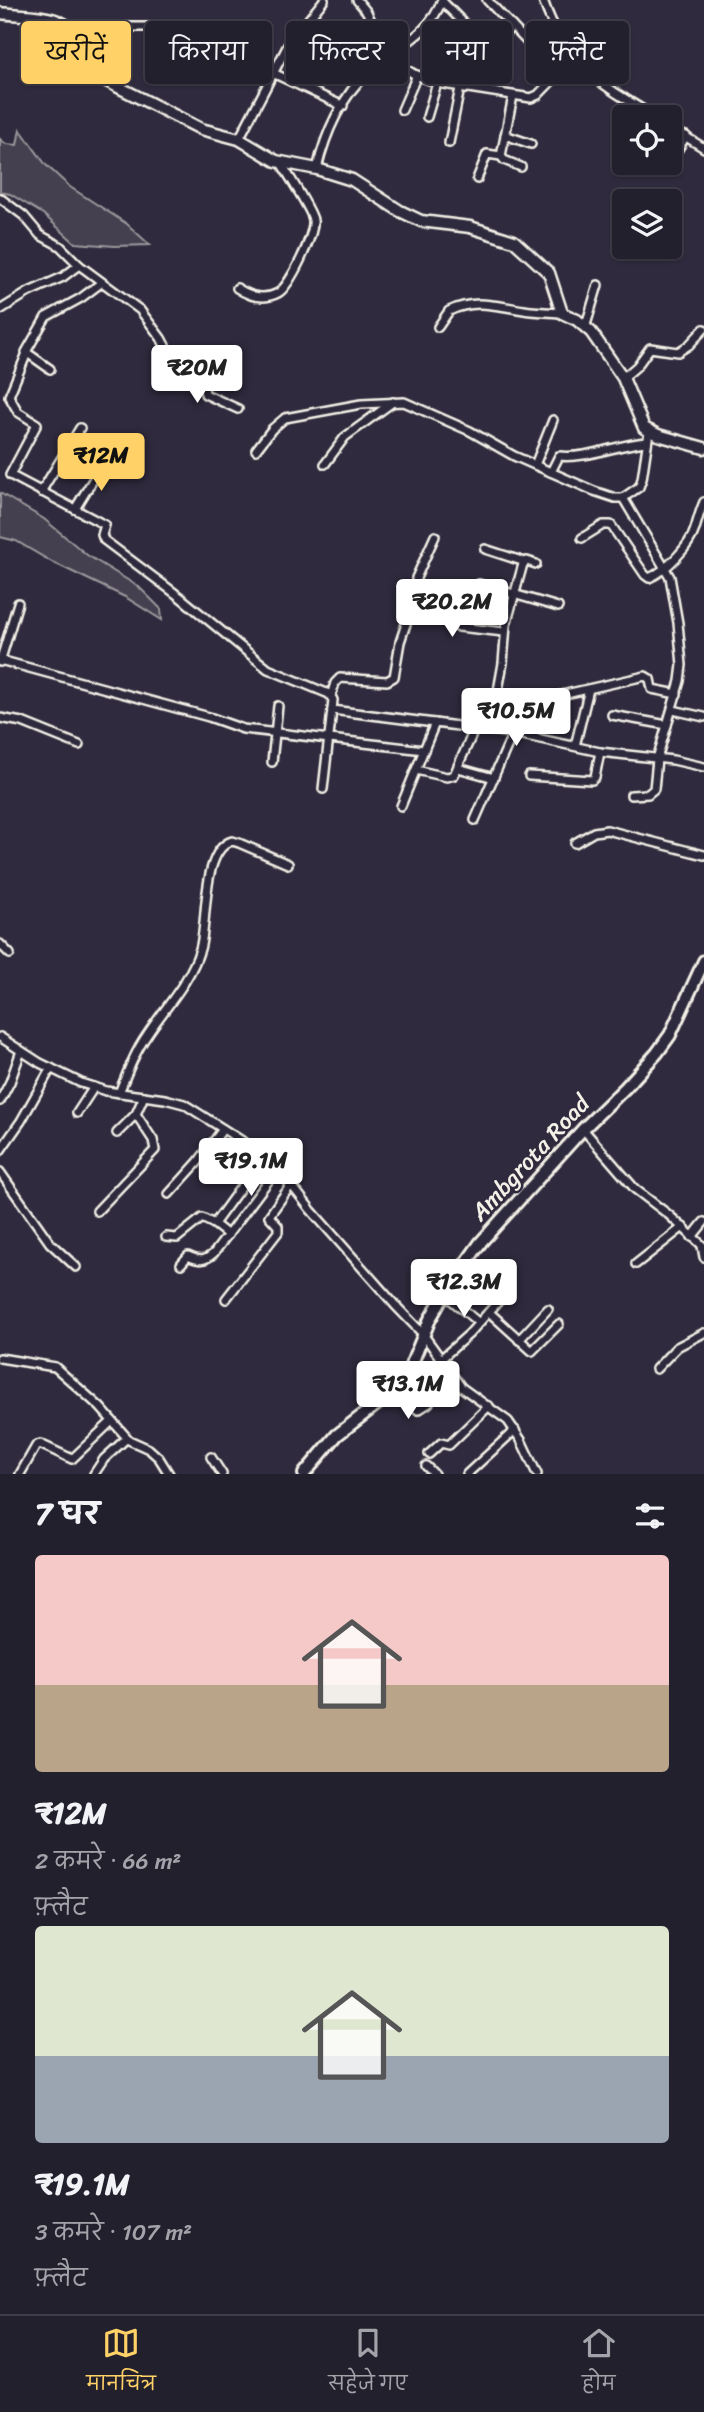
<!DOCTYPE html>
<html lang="hi">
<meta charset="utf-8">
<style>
:root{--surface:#23202e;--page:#2b2836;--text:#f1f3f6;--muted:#a3a3aa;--line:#403e4a;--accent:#ffd166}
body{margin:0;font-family:Sriracha,"Playpen Sans Deva",sans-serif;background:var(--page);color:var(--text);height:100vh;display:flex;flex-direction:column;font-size:26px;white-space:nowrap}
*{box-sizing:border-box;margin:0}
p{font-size:23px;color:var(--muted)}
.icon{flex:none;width:38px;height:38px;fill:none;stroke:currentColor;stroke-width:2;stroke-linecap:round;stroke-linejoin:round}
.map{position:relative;height:1474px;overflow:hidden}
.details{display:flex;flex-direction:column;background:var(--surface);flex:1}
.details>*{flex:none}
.hud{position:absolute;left:21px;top:21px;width:663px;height:63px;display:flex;gap:14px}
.controls{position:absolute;left:612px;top:105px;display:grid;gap:14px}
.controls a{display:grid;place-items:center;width:70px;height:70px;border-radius:7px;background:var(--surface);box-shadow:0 2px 5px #0004,0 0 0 2px var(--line);font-size:35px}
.price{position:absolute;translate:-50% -60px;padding:0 16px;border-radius:7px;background:#fff;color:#222;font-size:23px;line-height:46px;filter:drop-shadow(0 2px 4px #0008)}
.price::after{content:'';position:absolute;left:50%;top:42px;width:21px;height:16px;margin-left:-10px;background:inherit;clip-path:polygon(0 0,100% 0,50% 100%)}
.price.active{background:var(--accent);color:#111}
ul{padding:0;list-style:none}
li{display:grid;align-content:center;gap:14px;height:371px;padding:0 35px}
li span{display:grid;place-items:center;height:217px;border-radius:7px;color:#555}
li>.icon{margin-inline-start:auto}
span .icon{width:126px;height:126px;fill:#fffc;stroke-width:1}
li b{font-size:30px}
h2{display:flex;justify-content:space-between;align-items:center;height:84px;padding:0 35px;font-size:30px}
.chip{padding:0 24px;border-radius:7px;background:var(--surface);box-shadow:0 2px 5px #0004,0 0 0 2px var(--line);font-size:24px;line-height:63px}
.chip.active{background:var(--accent);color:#111}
.dock{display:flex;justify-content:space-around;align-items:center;height:98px;border-top:2px solid var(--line);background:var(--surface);font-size:19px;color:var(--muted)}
.dock a{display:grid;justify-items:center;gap:4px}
.dock .active{color:var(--accent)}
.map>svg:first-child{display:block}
</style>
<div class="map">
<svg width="704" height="1474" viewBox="0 0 704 1474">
<rect width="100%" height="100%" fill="#2f2a3d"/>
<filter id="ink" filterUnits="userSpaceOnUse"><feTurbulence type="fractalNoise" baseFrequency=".0143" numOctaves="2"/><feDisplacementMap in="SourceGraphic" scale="14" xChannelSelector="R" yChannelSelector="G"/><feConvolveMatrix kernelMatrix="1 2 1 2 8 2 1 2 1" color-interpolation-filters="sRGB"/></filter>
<g filter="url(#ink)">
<g fill="#454050" stroke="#9c989c" stroke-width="2">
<polygon points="20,129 46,165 70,187 127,224 150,245 115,246 75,243 43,214 10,194 0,192 0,139 6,144 17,145"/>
<polygon points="0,493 44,519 87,555 139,587 161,609 162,620 125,597 52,562 16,541 0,537"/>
</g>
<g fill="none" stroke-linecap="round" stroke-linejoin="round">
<defs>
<g id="street">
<polyline points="357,0 367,12 375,30 395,52"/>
<polyline points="487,0 558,74"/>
<path d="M543,0C565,65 599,83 655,117"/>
<polyline points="442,1 488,48 493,47 512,26"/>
<polyline points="80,39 95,27 149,27"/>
<polyline points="387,58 414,74 437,83 531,98 538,95 574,58"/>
<polyline points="273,73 343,106"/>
<polyline points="465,89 478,66"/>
<polyline points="513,96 501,156 504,160 521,167"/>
<polyline points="402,110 417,75"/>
<polyline points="427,117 437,83"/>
<polyline points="670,127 704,148"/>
<polyline points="505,135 531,144"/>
<polyline points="239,139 288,45 324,0"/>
<polyline points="449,143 460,88"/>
<polyline points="670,162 686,136"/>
<path d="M317,169C325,134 342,95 370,70C396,47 430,35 442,0"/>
<polyline points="477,179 487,154 501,156"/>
<polyline points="0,198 24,216 40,235 60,246 79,265"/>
<path d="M237,288C249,296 263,301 278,293C290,286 315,234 313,220C312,211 287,173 281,163"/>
<polyline points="0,310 29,292 63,277 79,265 140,310 161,338 171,357 178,362 204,373 211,373 231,359"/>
<polyline points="586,325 598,285"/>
<path d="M438,327L449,311C475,298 497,306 524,310C536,312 549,312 562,313"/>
<polyline points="27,353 9,396 18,412 37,424 10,475 105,525 102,535 104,540 180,597 268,669 329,694 333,700 332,710 323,789"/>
<polyline points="50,369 26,352 46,317 81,298 101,283"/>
<polyline points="209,373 204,388 205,394 238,409"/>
<polyline points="623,378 637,366 650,348 678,352 689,345 704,329"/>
<polyline points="256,450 272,429 285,418 361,404 404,402 470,431 514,456 594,491 615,498 623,498 639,487 642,479 649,432"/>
<polyline points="325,464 345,437 393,402"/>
<polyline points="535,465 553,420"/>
<path d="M551,472L559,456C589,459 617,444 647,442"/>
<polyline points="41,492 80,428"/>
<polyline points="623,498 670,577 678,623 682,665 680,681 657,759 654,789 648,794 631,795"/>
<polyline points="75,509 104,462"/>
<path d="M582,538L603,525H611L645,575L649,578C666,571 690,546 695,529C698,519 700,511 704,502"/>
<polyline points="485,549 525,562"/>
<polyline points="479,584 558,607"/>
<polyline points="411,605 459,627 504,632"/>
<polyline points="0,660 209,717 243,729 424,750"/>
<polyline points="0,662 18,603"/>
<polyline points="331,696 335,683 340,678 387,681 394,677 400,642 416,594 416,578 435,536"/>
<polyline points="557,696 645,676 650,679 652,689 677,694"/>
<polyline points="332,710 513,733 600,752 673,760 704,767"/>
<polyline points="673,710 704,717"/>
<polyline points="612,715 667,725"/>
<polyline points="0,718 22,722 79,745"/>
<polyline points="491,730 503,663 506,625 523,564 527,561 536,564"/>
<polyline points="575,746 589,689"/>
<polyline points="272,762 278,706"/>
<polyline points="458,768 494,778"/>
<polyline points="416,770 447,777 454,775 475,728"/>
<polyline points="529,776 592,780 595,777 600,752"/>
<polyline points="401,806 435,723"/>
<polyline points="475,820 513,733"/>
<polyline points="575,843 594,832 607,830 704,855"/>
<polyline points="0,944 10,954"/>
<polyline points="0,1037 40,1063 81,1083 106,1091 165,1099 184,1104 272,1160 311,1210 395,1305 423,1334 461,1387 508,1421 521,1440 537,1474"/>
<path d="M119,1093C127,1073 135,1052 147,1035C166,1006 190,982 200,949C208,923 201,850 232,841L239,843L288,864"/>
<polyline points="0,1101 10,1082 21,1051"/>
<polyline points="77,1113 94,1087"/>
<polyline points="583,1129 635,1189 669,1215 704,1247"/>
<polyline points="117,1133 136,1114 144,1096"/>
<polyline points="0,1151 21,1121 51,1068"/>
<polyline points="0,1172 50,1243 76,1267"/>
<polyline points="169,1194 198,1162 223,1129"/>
<polyline points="97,1211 155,1150 153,1140 136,1114"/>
<polyline points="214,1224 265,1154"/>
<polyline points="166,1237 177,1238 202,1218 214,1224 228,1235"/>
<polyline points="692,1237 704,1222"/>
<polyline points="702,1246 704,1257"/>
<path d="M181,1264L188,1256C199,1261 204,1262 214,1253L278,1168"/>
<polyline points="636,1264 683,1227"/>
<polyline points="444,1294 479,1323"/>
<polyline points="226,1299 278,1232 278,1226 269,1216 291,1185"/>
<polyline points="489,1312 532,1351 559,1324"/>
<polyline points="519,1340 548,1309"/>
<polyline points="0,1358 55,1367 100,1407 129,1440 149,1449 159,1458 169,1474"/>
<polyline points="442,1358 469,1334 503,1296"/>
<polyline points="656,1369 677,1347 704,1333"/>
<polyline points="396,1388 418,1410 429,1403"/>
<polyline points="429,1454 441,1443 449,1445 489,1406"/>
<polyline points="211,1457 222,1474"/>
<polyline points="426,1466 434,1474"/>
<polyline points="20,1474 36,1446 40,1444 72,1459 112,1421"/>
<polyline points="94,1474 104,1459 127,1438"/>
<polyline points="467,1474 515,1430"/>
</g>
<path id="secondary" d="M0,13C30,17 63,11 81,41L77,61L81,68L201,129L239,139L276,161L317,169L352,180L400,211L421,221L470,227L514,241L549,273L562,313L577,320L591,332L623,378L644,428L658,435L704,448"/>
<polyline id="primary" points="304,1474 337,1435 385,1398 408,1373 430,1319 448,1288 481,1242 583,1129 625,1088 657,1053 670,1035 704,961"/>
</defs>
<use href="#street" stroke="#f4f1e8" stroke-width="12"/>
<use href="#secondary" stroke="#f4f1e8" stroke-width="15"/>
<use href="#primary" stroke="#f4f1e8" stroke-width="16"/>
<use href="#street" stroke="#2f2a3d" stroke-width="7"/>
<use href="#secondary" stroke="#2f2a3d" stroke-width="10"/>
<use href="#primary" stroke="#2f2a3d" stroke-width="10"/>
</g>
</g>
<g text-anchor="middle" stroke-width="5" stroke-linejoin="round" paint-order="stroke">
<g font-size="24" fill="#f4f1e8" stroke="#2f2a3d">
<text transform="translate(530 1158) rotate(-47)" y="8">Ambgrota Road</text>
</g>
</g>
</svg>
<div class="controls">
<a><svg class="icon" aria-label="locate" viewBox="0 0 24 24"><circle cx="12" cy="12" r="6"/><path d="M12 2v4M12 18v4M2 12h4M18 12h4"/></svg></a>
<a><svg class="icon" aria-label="layers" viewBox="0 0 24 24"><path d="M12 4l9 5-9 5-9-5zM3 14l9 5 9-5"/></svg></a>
</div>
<b class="price" style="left:197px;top:405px">₹20M</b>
<b class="price active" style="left:101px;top:493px">₹12M</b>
<b class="price" style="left:452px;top:639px">₹20.2M</b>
<b class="price" style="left:516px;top:748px">₹10.5M</b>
<b class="price" style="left:251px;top:1198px">₹19.1M</b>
<b class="price" style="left:464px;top:1319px">₹12.3M</b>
<b class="price" style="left:408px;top:1421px">₹13.1M</b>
<div class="hud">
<a class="chip active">खरीदें</a>
<a class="chip">किराया</a>
<a class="chip">फ़िल्टर</a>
<a class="chip">नया</a>
<a class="chip">फ़्लैट</a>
</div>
</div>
<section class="details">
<h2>7 घर<svg class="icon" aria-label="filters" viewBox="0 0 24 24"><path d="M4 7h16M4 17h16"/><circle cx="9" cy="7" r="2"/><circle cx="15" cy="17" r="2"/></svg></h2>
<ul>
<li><span style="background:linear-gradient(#f6c9c9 60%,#b9a48a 0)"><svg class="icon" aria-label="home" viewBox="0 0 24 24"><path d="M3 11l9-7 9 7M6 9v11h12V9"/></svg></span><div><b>₹12M</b><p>2 कमरे · 66 m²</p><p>फ़्लैट</p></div></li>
<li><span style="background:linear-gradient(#dfe7d0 60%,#9aa5b1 0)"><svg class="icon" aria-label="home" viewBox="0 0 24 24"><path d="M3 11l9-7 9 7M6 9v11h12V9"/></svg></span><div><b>₹19.1M</b><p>3 कमरे · 107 m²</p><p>फ़्लैट</p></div></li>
</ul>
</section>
<nav class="dock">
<a class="active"><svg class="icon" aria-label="map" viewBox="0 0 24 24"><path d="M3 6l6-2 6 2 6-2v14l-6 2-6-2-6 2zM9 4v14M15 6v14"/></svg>मानचित्र</a>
<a><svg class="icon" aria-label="saved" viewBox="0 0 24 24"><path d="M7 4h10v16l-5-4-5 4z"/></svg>सहेजे गए</a>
<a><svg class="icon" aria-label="home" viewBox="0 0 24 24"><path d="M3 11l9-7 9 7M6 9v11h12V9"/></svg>होम</a>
</nav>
